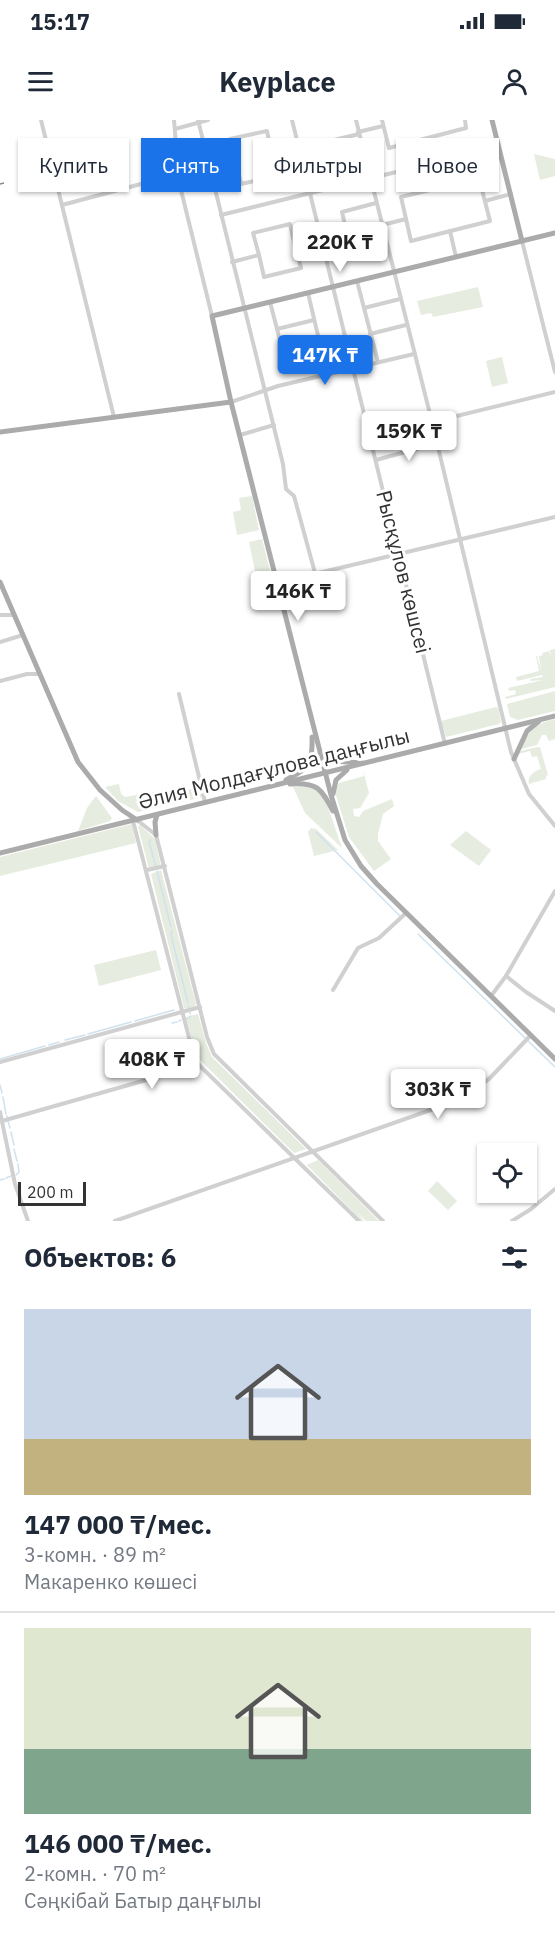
<!DOCTYPE html>
<html lang="ru">
<meta charset="utf-8">
<style>
:root{--surface:#fff;--page:#f6f6f7;--text:#1f2937;--muted:#747a83;--line:#e0e1e3;--accent:#1a73e8}
body{margin:0;font-family:"IBM Plex Sans",sans-serif;background:var(--page);color:var(--text);height:100vh;display:flex;flex-direction:column;font-size:22px;white-space:nowrap}
*{box-sizing:border-box;margin:0}
p{font-size:20px;color:var(--muted)}
.icon{flex:none;width:33px;height:33px;fill:none;stroke:currentColor;stroke-width:2;stroke-linecap:round;stroke-linejoin:round}
.map{position:relative;height:1101px;overflow:hidden}
.drawer{display:flex;flex-direction:column;background:var(--surface);flex:1}
.drawer>*{flex:none}
.banner{position:absolute;left:18px;top:18px;width:519px;height:54px;display:flex;gap:12px}
.controls{position:absolute;left:477px;top:1023px;display:grid;gap:12px}
.controls a{display:grid;place-items:center;width:60px;height:60px;border-radius:0px;background:var(--surface);box-shadow:0 2px 4px #0004;font-size:30px}
.scale{position:absolute;left:18px;bottom:15px;width:68px;box-sizing:border-box;padding-left:6px;border:3px solid #333;border-top:0;font-size:16px;line-height:21px;white-space:nowrap;color:#333;-webkit-text-stroke:4px #fff;paint-order:stroke}
.price{position:absolute;translate:-50% -51px;padding:0 14px;border-radius:6px;background:#fff;color:#222;font-size:20px;line-height:39px;filter:drop-shadow(0 2px 3px #0008)}
.price::after{content:'';position:absolute;left:50%;top:36px;width:18px;height:14px;margin-left:-9px;background:inherit;clip-path:polygon(0 0,100% 0,50% 100%)}
.price.selected{background:var(--accent);color:#fff}
ul{padding:0;list-style:none}
li{display:grid;align-content:center;gap:12px;height:318px;padding:0 24px}
li+li{border-top:2px solid var(--line)}
li span{display:grid;place-items:center;height:186px;border-radius:0px;color:#555}
li>.icon{margin-inline-start:auto}
span .icon{width:108px;height:108px;fill:#fffc;stroke-width:1}
li b{font-size:26px}
h2{display:flex;justify-content:space-between;align-items:center;height:72px;padding:0 24px;font-size:26px}
.chip{padding:0 21px;border-radius:0px;background:var(--surface);box-shadow:0 2px 4px #0004;font-size:21px;line-height:54px}
.chip.selected{background:var(--accent);color:#fff}
.status{display:flex;justify-content:space-between;align-items:center;height:42px;padding:0 30px;background:var(--surface);direction:ltr}
.status svg{height:16px;fill:currentColor}
header{display:flex;justify-content:space-between;align-items:center;height:78px;padding:0 24px;background:var(--surface);font-size:27px;font-weight:800}
.map>svg:first-child{display:block}
</style>
<div class="status"><b>15:17</b><svg viewBox="0 0 49 12"><path d="M0 12V9h3v3zM5 12V6h3v6zM10 12V3h3v9zM15 12V0h3v12zM26 1h20v11H26zM47 4h2v5h-2z"/></svg></div>
<header><svg class="icon" aria-label="menu" viewBox="0 0 24 24"><path d="M4 6h16M4 12h16M4 18h16"/></svg>Keyplace<svg class="icon" aria-label="person" viewBox="0 0 24 24"><circle cx="12" cy="8" r="4"/><path d="M4 21q1-7 8-7t8 7"/></svg></header>
<div class="map">
<svg width="555" height="1101" viewBox="0 0 555 1101">
<rect width="100%" height="100%" fill="#fff"/>
<g fill="#e6ecdf">
<polygon points="534,34 555,39 555,56 540,60"/>
<polygon points="478,167 483,187 433,197 431,193 421,195 417,181"/>
<polygon points="502,237 508,263 492,267 486,241"/>
<polygon points="252,376 259,410 237,415 233,392 241,390 239,378"/>
<polygon points="262,419 272,458 256,456 249,422"/>
<polygon points="555,529 555,567 506,579 505,577 516,574 515,570 509,571 508,568 543,560 531,561 530,559 543,557 542,555 517,561 516,557 539,551 536,536 537,536 541,550 539,536 543,535 542,533 549,531 551,537 550,530"/>
<polygon points="555,571 555,591 518,600 510,597 507,584"/>
<polygon points="496,587 498,588 501,602 499,604 446,617 441,601"/>
<path d="M555,599V619L549,621L546,615H542L537,625L521,629C530,609 534,604 555,599Z"/>
<path d="M537,627H540L548,655L546,656V659L529,664C527,656 534,651 541,649L537,636L532,637L530,631L518,634L517,632Z"/>
<polygon points="363,650 369,673 360,688 353,689 354,696 359,697 363,691 392,679 394,686 383,694 378,714 378,721 391,739 374,751 349,717 335,672 339,663 364,656"/>
<polygon points="119,664 121,674 125,677 159,671 161,676 200,667 203,677 138,692 118,681 105,667"/>
<polygon points="310,666 320,672 328,687 342,728 305,693 293,667"/>
<polygon points="96,676 112,698 110,701 78,711 87,688"/>
<polygon points="132,704 136,723 0,756 0,737"/>
<polygon points="140,705 155,719 161,746 149,749 138,706"/>
<polygon points="311,708 316,709 338,730 314,736 308,712"/>
<polygon points="466,711 491,730 479,746 450,725"/>
<polygon points="161,750 196,884 195,886 186,889 184,888 151,754"/>
<polygon points="156,830 161,850 99,866 94,845"/>
<polygon points="198,894 206,923 212,937 306,1029 294,1033 198,938 193,925 186,897"/>
<polygon points="318,1040 379,1101 366,1101 357,1092 364,1101 362,1101 307,1045"/>
<polygon points="437,1061 457,1081 448,1090 428,1071"/>
</g>
<g fill="none" stroke-linecap="round" stroke-linejoin="round">
<g stroke="#cfe2ee" stroke-width="1.5">
<polyline points="316,712 400,796"/>
<polyline points="151,720 149,722 156,747"/>
<polyline points="157,751 171,807"/>
<polyline points="172,810 171,815 188,883"/>
<polyline points="418,814 555,947"/>
<polyline points="188,886 189,888"/>
<polyline points="190,892 190,894"/>
<polyline points="187,899 191,896"/>
<polyline points="135,901 174,890"/>
<polyline points="179,901 181,900"/>
<polyline points="172,903 177,902"/>
<polyline points="88,914 131,902"/>
<polyline points="65,920 85,915"/>
<polyline points="49,925 59,922"/>
<polyline points="0,939 45,926"/>
<polyline points="0,965 2,973"/>
<polyline points="3,977 6,994"/>
<polyline points="7,996 7,998"/>
<polyline points="8,1001 10,1008"/>
<polyline points="11,1012 14,1025"/>
<polyline points="14,1029 17,1041"/>
<polyline points="16,1055 19,1052 18,1044"/>
<polyline points="6,1058 11,1056"/>
<polyline points="0,1060 4,1059"/>
</g>
<g stroke="#d0d0d0" stroke-width="4">
<polyline points="41,0 114,297"/>
<polyline points="174,0 179,62 212,196"/>
<polyline points="198,0 283,344 286,369 294,376 315,453"/>
<polyline points="292,0 445,624"/>
<polyline points="356,0 432,302 511,632 529,674 555,706"/>
<polyline points="382,0 389,28 466,8 465,0"/>
<polyline points="175,9 208,0"/>
<polyline points="358,12 383,6"/>
<polyline points="428,18 440,67"/>
<polyline points="236,42 241,64 277,56 272,35 359,14"/>
<polygon points="479,58 490,101 411,121 401,77"/>
<polyline points="485,81 511,74"/>
<polyline points="376,83 342,92 352,136 387,126"/>
<polyline points="62,85 171,56 236,42 230,19 267,11 272,35"/>
<polyline points="221,95 498,27"/>
<polyline points="382,105 406,99"/>
<polyline points="450,111 456,137"/>
<polyline points="522,121 555,252"/>
<polyline points="259,135 264,157 301,148 295,126 321,120"/>
<polyline points="232,142 259,135 253,113 290,104 295,126"/>
<polyline points="357,161 378,242"/>
<polyline points="308,173 327,254"/>
<polyline points="270,182 288,251"/>
<polyline points="364,188 400,179"/>
<polyline points="277,209 314,200"/>
<polyline points="370,214 406,205"/>
<polyline points="283,234 320,225"/>
<polyline points="231,282 278,266 414,234"/>
<polyline points="432,302 555,272"/>
<polyline points="240,315 274,305"/>
<polyline points="376,340 438,323"/>
<polyline points="276,463 555,397"/>
<polyline points="0,495 14,495"/>
<polyline points="0,522 23,515"/>
<polyline points="0,561 27,554 38,554"/>
<polyline points="179,574 205,682"/>
<polyline points="137,700 156,715 207,917 214,934 383,1101"/>
<polyline points="133,701 194,937 199,945 359,1101"/>
<polyline points="147,750 165,746"/>
<polyline points="506,856 526,872 555,891"/>
<polyline points="333,870 358,828 379,818 406,793"/>
<polyline points="491,876 506,856 555,771"/>
<polyline points="0,942 200,887"/>
<polyline points="0,992 15,1064 28,1101"/>
<polyline points="2,1001 199,945"/>
<polyline points="115,1101 459,980 489,959 531,915"/>
<polyline points="512,1101 531,1089 555,1069"/>
</g>
<g stroke="#ababab" stroke-width="5">
<polyline points="492,0 522,121"/>
<polyline points="555,113 212,196 231,282 331,675 345,720 361,746 377,764 555,939"/>
<polyline points="0,312 231,282"/>
<polyline points="0,462 78,642 100,670 122,690 137,700"/>
<polyline points="320,634 332,641 363,643"/>
<polyline points="514,639 527,611 539,601"/>
<path d="M286,660C309,648 313,644 312,617"/>
<path d="M290,664C317,662 321,668 333,691"/>
<polyline points="333,674 336,660 347,650"/>
<polyline points="156,715 155,702 157,695"/>
<polyline points="0,733 555,596"/>
</g>
<polyline stroke="#888" stroke-width="1.5" stroke-dasharray="6 4.5" stroke-linecap="butt" points="0,64 4,63"/>
</g>
<g text-anchor="middle" stroke-width="6" stroke-linejoin="round" paint-order="stroke">
<g font-size="21" fill="#333" stroke="#fff">
<text transform="translate(403 452) rotate(76)" y="7">Рысқұлов көшсеі</text>
<text transform="translate(274 649) rotate(-14)" y="7">Әлия Молдағұлова даңғылы</text>
</g>
</g>
</svg>
<div class="controls">
<a><svg class="icon" aria-label="locate" viewBox="0 0 24 24"><circle cx="12" cy="12" r="6"/><path d="M12 2v4M12 18v4M2 12h4M18 12h4"/></svg></a>
</div>
<div class="scale">200 m</div>
<b class="price" style="left:340px;top:153px">220K ₸</b>
<b class="price selected" style="left:325px;top:266px">147K ₸</b>
<b class="price" style="left:409px;top:342px">159K ₸</b>
<b class="price" style="left:298px;top:502px">146K ₸</b>
<b class="price" style="left:152px;top:970px">408K ₸</b>
<b class="price" style="left:438px;top:1000px">303K ₸</b>
<div class="banner">
<a class="chip">Купить</a>
<a class="chip selected">Снять</a>
<a class="chip">Фильтры</a>
<a class="chip">Новое</a>
</div>
</div>
<section class="drawer">
<h2>Объектов: 6<svg class="icon" aria-label="filters" viewBox="0 0 24 24"><path d="M4 7h16M4 17h16"/><circle cx="9" cy="7" r="2"/><circle cx="15" cy="17" r="2"/></svg></h2>
<ul>
<li><span style="background:linear-gradient(#c9d6e8 70%,#c2b280 0)"><svg class="icon" aria-label="home" viewBox="0 0 24 24"><path d="M3 11l9-7 9 7M6 9v11h12V9"/></svg></span><div><b>147 000 ₸/мес.</b><p>3-комн. · 89 m²</p><p>Макаренко көшесі</p></div></li>
<li><span style="background:linear-gradient(#dfe7d0 65%,#7fa58c 0)"><svg class="icon" aria-label="home" viewBox="0 0 24 24"><path d="M3 11l9-7 9 7M6 9v11h12V9"/></svg></span><div><b>146 000 ₸/мес.</b><p>2-комн. · 70 m²</p><p>Сәңкібай Батыр даңғылы</p></div></li>
</ul>
</section>
